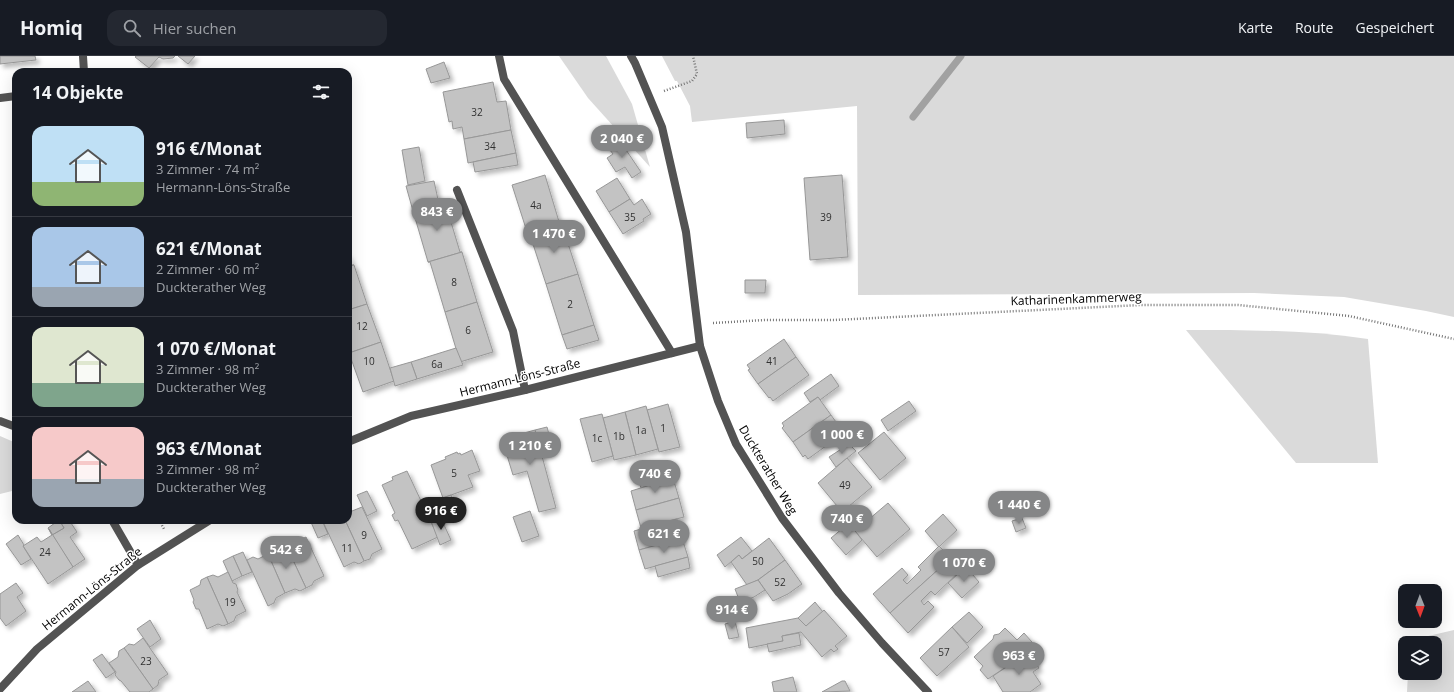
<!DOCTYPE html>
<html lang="de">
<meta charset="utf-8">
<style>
:root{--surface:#171b24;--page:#242831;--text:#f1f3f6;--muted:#9ea1a6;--line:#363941;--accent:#858687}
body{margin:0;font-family:"Open Sans",sans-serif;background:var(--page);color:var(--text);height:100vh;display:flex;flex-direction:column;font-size:15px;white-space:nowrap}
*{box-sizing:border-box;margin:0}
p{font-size:13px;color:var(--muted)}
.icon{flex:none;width:22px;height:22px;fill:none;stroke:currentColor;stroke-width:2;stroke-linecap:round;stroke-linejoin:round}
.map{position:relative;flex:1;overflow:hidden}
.sheet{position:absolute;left:12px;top:12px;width:340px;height:456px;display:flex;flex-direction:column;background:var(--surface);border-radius:12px;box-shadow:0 4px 16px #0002}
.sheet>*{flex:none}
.needle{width:26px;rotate:179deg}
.controls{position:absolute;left:1398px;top:528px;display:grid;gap:8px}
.controls a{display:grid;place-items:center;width:44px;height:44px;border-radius:8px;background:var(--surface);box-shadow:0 4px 16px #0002;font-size:20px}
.price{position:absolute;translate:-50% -34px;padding:0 9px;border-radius:14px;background:var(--accent);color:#fff;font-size:13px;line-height:26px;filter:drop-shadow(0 1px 2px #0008)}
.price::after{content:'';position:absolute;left:50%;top:24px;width:12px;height:9px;margin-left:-6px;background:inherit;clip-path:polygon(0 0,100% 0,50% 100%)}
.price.on{background:#222;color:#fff}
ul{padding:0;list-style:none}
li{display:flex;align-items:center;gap:12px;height:100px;padding:0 20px}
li+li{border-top:1px solid var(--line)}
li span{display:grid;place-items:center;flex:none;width:112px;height:80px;border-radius:12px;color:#555}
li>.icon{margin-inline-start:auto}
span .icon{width:48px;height:48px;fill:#fffc;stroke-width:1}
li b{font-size:17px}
h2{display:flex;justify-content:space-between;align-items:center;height:48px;padding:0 20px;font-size:17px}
header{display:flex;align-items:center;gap:24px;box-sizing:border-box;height:56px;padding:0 20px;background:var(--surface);border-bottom:1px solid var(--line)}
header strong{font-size:19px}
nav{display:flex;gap:22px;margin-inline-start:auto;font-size:14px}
.search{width:280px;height:36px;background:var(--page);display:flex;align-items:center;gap:10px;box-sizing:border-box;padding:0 14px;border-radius:12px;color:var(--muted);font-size:15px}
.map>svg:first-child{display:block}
</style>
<header>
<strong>Homiq</strong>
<div class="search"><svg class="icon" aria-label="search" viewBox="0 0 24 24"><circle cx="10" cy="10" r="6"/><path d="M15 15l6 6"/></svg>Hier suchen</div>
<nav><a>Karte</a><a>Route</a><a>Gespeichert</a></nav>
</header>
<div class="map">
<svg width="1454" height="636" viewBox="0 0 1454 636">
<defs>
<filter id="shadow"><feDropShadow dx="3.5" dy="3.5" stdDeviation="2" flood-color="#0004"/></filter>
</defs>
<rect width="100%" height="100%" fill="#fff"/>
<g fill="#dadada">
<polygon points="559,0 606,0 632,48 650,111 588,42"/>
<polygon points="662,0 1454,0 1454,261 1426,255 1344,241 1254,237 858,239 857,50 692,66 690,50 677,25 675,25"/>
<path d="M1186,274C1247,274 1308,274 1368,283L1378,407H1296Z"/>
<polygon points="0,380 16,387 16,434 0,438"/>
<polygon points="1454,574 1454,636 1407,636 1408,617 1435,617 1435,587 1410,587 1411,584"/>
</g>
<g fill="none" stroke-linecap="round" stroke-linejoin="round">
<polyline stroke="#a1a1a1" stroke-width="7" points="913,61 961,0"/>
</g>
<g fill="#c3c3c3" stroke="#979797" filter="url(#shadow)">
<polygon points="0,0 35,0 36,4 0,8"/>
<polygon points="136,0 175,0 173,2 163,3 159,1 149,12 135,1"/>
<polygon points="178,0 195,0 188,8"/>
<polygon points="444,6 450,22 431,27 426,13"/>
<polygon points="493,26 497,46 506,45 511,74 464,83 462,71 453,73 452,65 449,66 443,36"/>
<polygon points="784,64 785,78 747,82 746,67"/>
<polygon points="511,74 516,97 468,107 464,83"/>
<polygon points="618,82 641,116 632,122 625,111 616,116 607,102 613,98 606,89"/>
<polygon points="419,91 425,125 408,129 402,94"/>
<polygon points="516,97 518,109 475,116 473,106"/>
<polygon points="545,119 560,169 562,169 528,179 512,129"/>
<polygon points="842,119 848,201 810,204 804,122"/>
<polygon points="617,122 630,143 609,156 596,135"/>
<polygon points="434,125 439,148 413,155 406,130"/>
<polygon points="630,143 634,149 642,143 651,158 643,163 644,165 623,178 609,156"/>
<polygon points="445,146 460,196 462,196 428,206 413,155"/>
<polygon points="562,169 578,218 546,228 530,179 528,179"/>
<polygon points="462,196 477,246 445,256 430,206 428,206"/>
<polygon points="348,198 352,209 354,209 348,211"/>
<polygon points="354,209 367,248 348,254 348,211"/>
<polygon points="578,218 594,269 562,279 546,228"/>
<polygon points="745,224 766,224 765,237 745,237"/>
<polygon points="477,246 493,296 460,306 445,256"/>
<polygon points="367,248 381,286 349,297 348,254"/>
<polygon points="594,269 599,284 567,293 562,279"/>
<polygon points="784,283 796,301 758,328 748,314 750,313 747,309"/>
<polygon points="381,286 394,325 363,336 349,297"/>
<polygon points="456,292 463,309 417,323 411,306"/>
<polygon points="796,301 809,319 773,345 770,341 769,342 758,328"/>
<polygon points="411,306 417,323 395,330 390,312"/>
<polygon points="831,318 839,330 820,344 818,341 810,346 804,337"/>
<polygon points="818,341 831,359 793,386 782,372 784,370 782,367"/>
<polygon points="909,345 916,355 888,375 881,364"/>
<polygon points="668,348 680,391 659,396 647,354"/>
<polygon points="646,350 658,393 636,399 625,356"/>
<polygon points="625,356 636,399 614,404 603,362"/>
<polygon points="602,358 613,400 592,406 580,363"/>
<polygon points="831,359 844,377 808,403 805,399 803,401 793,386"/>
<polygon points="547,371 553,393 541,396 535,374"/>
<polygon points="535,374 556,452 539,456 527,415 513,419 502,383"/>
<polygon points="884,376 906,402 880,424 858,397"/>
<polygon points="849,388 856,395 836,411 829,401"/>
<polygon points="472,394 480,415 468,419 473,431 443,442 431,409 446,403 445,401 457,396 458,398 460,397 461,399"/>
<polygon points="847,402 872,431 842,456 818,427"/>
<polygon points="670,412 673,423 641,432 638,421"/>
<polygon points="407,415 438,481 412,493 398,464 395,465 392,459 395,457 382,429 393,424 392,421"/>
<polygon points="673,422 679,442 636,454 631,435"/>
<polygon points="367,435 377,455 367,460 357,439"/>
<polygon points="451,439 458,457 442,463 434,445"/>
<polygon points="679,442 684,461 641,472 636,454"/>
<polygon points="888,447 910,473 877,501 855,475"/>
<polygon points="362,451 382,493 372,498 370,503 364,505 345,464 348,464 348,453 352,455"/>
<polygon points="530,455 539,480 522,486 513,461"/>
<polygon points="943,458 957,474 939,491 925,475"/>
<polygon points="440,460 451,484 440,489 431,465"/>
<polygon points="1022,462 1026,472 1016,476 1012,465"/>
<polygon points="677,463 682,482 639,494 634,475"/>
<polygon points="59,464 69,464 77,476 70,481 85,503 73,511 52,479 64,472"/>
<polygon points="59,464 64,472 52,479 48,472"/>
<polygon points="310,464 322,464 328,478 318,482"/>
<polygon points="333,464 345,464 364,505 359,508 354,506 344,511 324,468"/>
<polygon points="849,467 862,484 846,499 831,482"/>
<polygon points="49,473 73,511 48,528 23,490 37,481 41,486 52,479"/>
<polygon points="18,479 24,489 23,490 31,503 21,509 6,488"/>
<polygon points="306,481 324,520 314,525 312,529 306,532 285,487 291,484 296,486"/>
<polygon points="741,481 752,495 742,503 739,499 725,511 717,499"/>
<polygon points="682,482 688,501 645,513 639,494"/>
<polygon points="769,482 785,504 758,524 747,529 731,506 739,499 742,503"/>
<polygon points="285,487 306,532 300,535 295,533 285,537 268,498 277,494 278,490"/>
<polygon points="939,490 951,502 890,557 873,538 902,512 908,519 903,524 907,528 921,514 918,511"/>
<polygon points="243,496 252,516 242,520 233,500"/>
<polygon points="268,498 285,537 276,542 274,547 268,550 247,504 253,501 258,503"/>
<polygon points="233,500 242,520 232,525 223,505"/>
<polygon points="688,501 690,512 658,521 655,510"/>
<polygon points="951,502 961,514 935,539 931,535 921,545 924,549 928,545 934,551 908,577 890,557"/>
<polygon points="785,504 802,528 788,538 773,545 758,524"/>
<polygon points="966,511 979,526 962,542 948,527"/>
<polygon points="228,516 233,527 236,528 238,534 237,536 246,555 236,560 234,565 228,568 207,521 213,519 218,521"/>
<polygon points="207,521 228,568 223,570 218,568 207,573 199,553 196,553 193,546 194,544 190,534 200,529 201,524"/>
<polygon points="758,524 765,534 754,541 740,546 735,533"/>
<polygon points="16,527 23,537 17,541 26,555 6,570 0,562 0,538"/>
<polygon points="815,546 823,556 806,570 798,562"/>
<polygon points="824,554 847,580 835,590 838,593 834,596 831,593 822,601 801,576 782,580 783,585 749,592 746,572 798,562 806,570"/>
<polygon points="969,556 983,571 967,587 952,571"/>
<polygon points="150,564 161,583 150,591 137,573"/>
<polygon points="735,565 739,581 729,583 725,568"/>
<polygon points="952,571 969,591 937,620 920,602"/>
<polygon points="1005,572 1017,584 1024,577 1032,586 1033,593 988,623 980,614 983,610 974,601 993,583 994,579 999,578"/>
<polygon points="799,577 801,589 769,596 767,588 783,585 782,580"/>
<polygon points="143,582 168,618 159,624 158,629 153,633 124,592 129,588 134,589"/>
<polygon points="124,592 153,633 149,636 130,636 121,625 119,624 115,619 116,616 109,607 118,601 119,595"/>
<polygon points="1029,596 1039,612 1033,616 1041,628 1030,636 1003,636 993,620"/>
<polygon points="102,598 115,616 106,622 93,604"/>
<polygon points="793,621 797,636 774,636 772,626"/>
<polygon points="88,625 96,636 72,636"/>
<polygon points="842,625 845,625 850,635 822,636"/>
</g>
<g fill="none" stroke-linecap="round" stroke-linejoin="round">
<g stroke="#757575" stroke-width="2.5" stroke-dasharray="1 2" stroke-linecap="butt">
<polyline points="664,35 692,25 697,18 693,0"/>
<polyline points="713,267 765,264 834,264 1141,249 1238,249 1349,260 1454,283"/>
<polyline points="159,464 164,473"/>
</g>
<g stroke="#535353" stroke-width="8">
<polyline points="83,0 84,16"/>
<polyline points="457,134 513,275 525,334"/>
</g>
<g stroke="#535353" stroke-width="8">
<polyline points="499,0 504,23 672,297"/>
<polyline points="0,42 16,40"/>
<polyline points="0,365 16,371"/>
<polyline points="112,464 138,509"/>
</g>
<g stroke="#535353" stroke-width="8">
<polyline points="631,0 635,7 662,71 686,176 700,290 718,345 736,388 782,462 839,537 882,587 928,636"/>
<polyline points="348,386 411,360 525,334 700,290"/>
<polyline points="0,633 37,593 138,509 210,464"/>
</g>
</g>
<g text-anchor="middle" stroke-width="3" stroke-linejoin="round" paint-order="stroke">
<g font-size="10" fill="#313131">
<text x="477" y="60">32</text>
<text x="490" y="94">34</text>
<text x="536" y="153">4a</text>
<text x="630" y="165">35</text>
<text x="826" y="165">39</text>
<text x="454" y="230">8</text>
<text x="570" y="252">2</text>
<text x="362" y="274">12</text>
<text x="468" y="278">6</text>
<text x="369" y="309">10</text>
<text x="772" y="309">41</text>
<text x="437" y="312">6a</text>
<text x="663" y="376">1</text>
<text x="641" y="378">1a</text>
<text x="619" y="384">1b</text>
<text x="597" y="386">1c</text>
<text x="454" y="421">5</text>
<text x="845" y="433">49</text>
<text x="364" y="483">9</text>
<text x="347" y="496">11</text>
<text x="45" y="500">24</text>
<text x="758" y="509">50</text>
<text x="780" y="530">52</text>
<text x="230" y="550">19</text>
<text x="944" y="600">57</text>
<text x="146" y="609">23</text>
</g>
<g font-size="12" fill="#000" stroke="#fff">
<text transform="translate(1076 243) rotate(-2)" y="4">Katharinenkammerweg</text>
<text transform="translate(520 322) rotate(-14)" y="4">Hermann-Löns-Straße</text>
<text transform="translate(768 414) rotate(59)" y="4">Duckterather Weg</text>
<text transform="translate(92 533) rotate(-39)" y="4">Hermann-Löns-Straße</text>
</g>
</g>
</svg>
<div class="controls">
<a><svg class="needle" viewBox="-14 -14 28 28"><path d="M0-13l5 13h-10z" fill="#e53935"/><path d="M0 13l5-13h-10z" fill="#9ea1a6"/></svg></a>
<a><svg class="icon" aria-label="layers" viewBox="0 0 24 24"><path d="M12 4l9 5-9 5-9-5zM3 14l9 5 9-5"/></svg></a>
</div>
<b class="price" style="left:622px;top:103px">2 040 €</b>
<b class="price" style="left:437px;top:176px">843 €</b>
<b class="price" style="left:554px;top:198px">1 470 €</b>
<b class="price" style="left:842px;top:399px">1 000 €</b>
<b class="price" style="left:530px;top:410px">1 210 €</b>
<b class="price" style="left:655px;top:438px">740 €</b>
<b class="price" style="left:1019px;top:469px">1 440 €</b>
<b class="price on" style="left:441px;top:475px">916 €</b>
<b class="price" style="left:847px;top:483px">740 €</b>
<b class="price" style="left:664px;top:498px">621 €</b>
<b class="price" style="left:286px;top:514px">542 €</b>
<b class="price" style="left:964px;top:527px">1 070 €</b>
<b class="price" style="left:732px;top:574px">914 €</b>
<b class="price" style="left:1019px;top:620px">963 €</b>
<section class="sheet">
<h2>14 Objekte<svg class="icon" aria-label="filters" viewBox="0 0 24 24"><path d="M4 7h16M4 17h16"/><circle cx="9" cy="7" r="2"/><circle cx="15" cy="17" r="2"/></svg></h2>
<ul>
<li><span style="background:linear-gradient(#bfe0f5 70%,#8fb573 0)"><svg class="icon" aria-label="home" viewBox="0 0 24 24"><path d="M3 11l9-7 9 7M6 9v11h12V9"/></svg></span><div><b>916 €/Monat</b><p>3 Zimmer · 74 m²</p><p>Hermann-Löns-Straße</p></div></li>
<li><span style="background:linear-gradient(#a9c7e8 75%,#9aa5b1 0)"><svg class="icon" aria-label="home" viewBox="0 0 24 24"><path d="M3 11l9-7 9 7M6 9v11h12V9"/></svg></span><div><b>621 €/Monat</b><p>2 Zimmer · 60 m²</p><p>Duckterather Weg</p></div></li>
<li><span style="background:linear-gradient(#dfe7d0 70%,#7fa58c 0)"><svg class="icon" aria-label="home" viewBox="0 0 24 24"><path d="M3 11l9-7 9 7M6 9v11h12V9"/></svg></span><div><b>1 070 €/Monat</b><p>3 Zimmer · 98 m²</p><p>Duckterather Weg</p></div></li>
<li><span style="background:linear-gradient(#f6c9c9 65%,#9aa5b1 0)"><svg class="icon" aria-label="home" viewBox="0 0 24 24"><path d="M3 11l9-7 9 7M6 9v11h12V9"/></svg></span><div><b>963 €/Monat</b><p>3 Zimmer · 98 m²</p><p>Duckterather Weg</p></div></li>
</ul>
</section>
</div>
